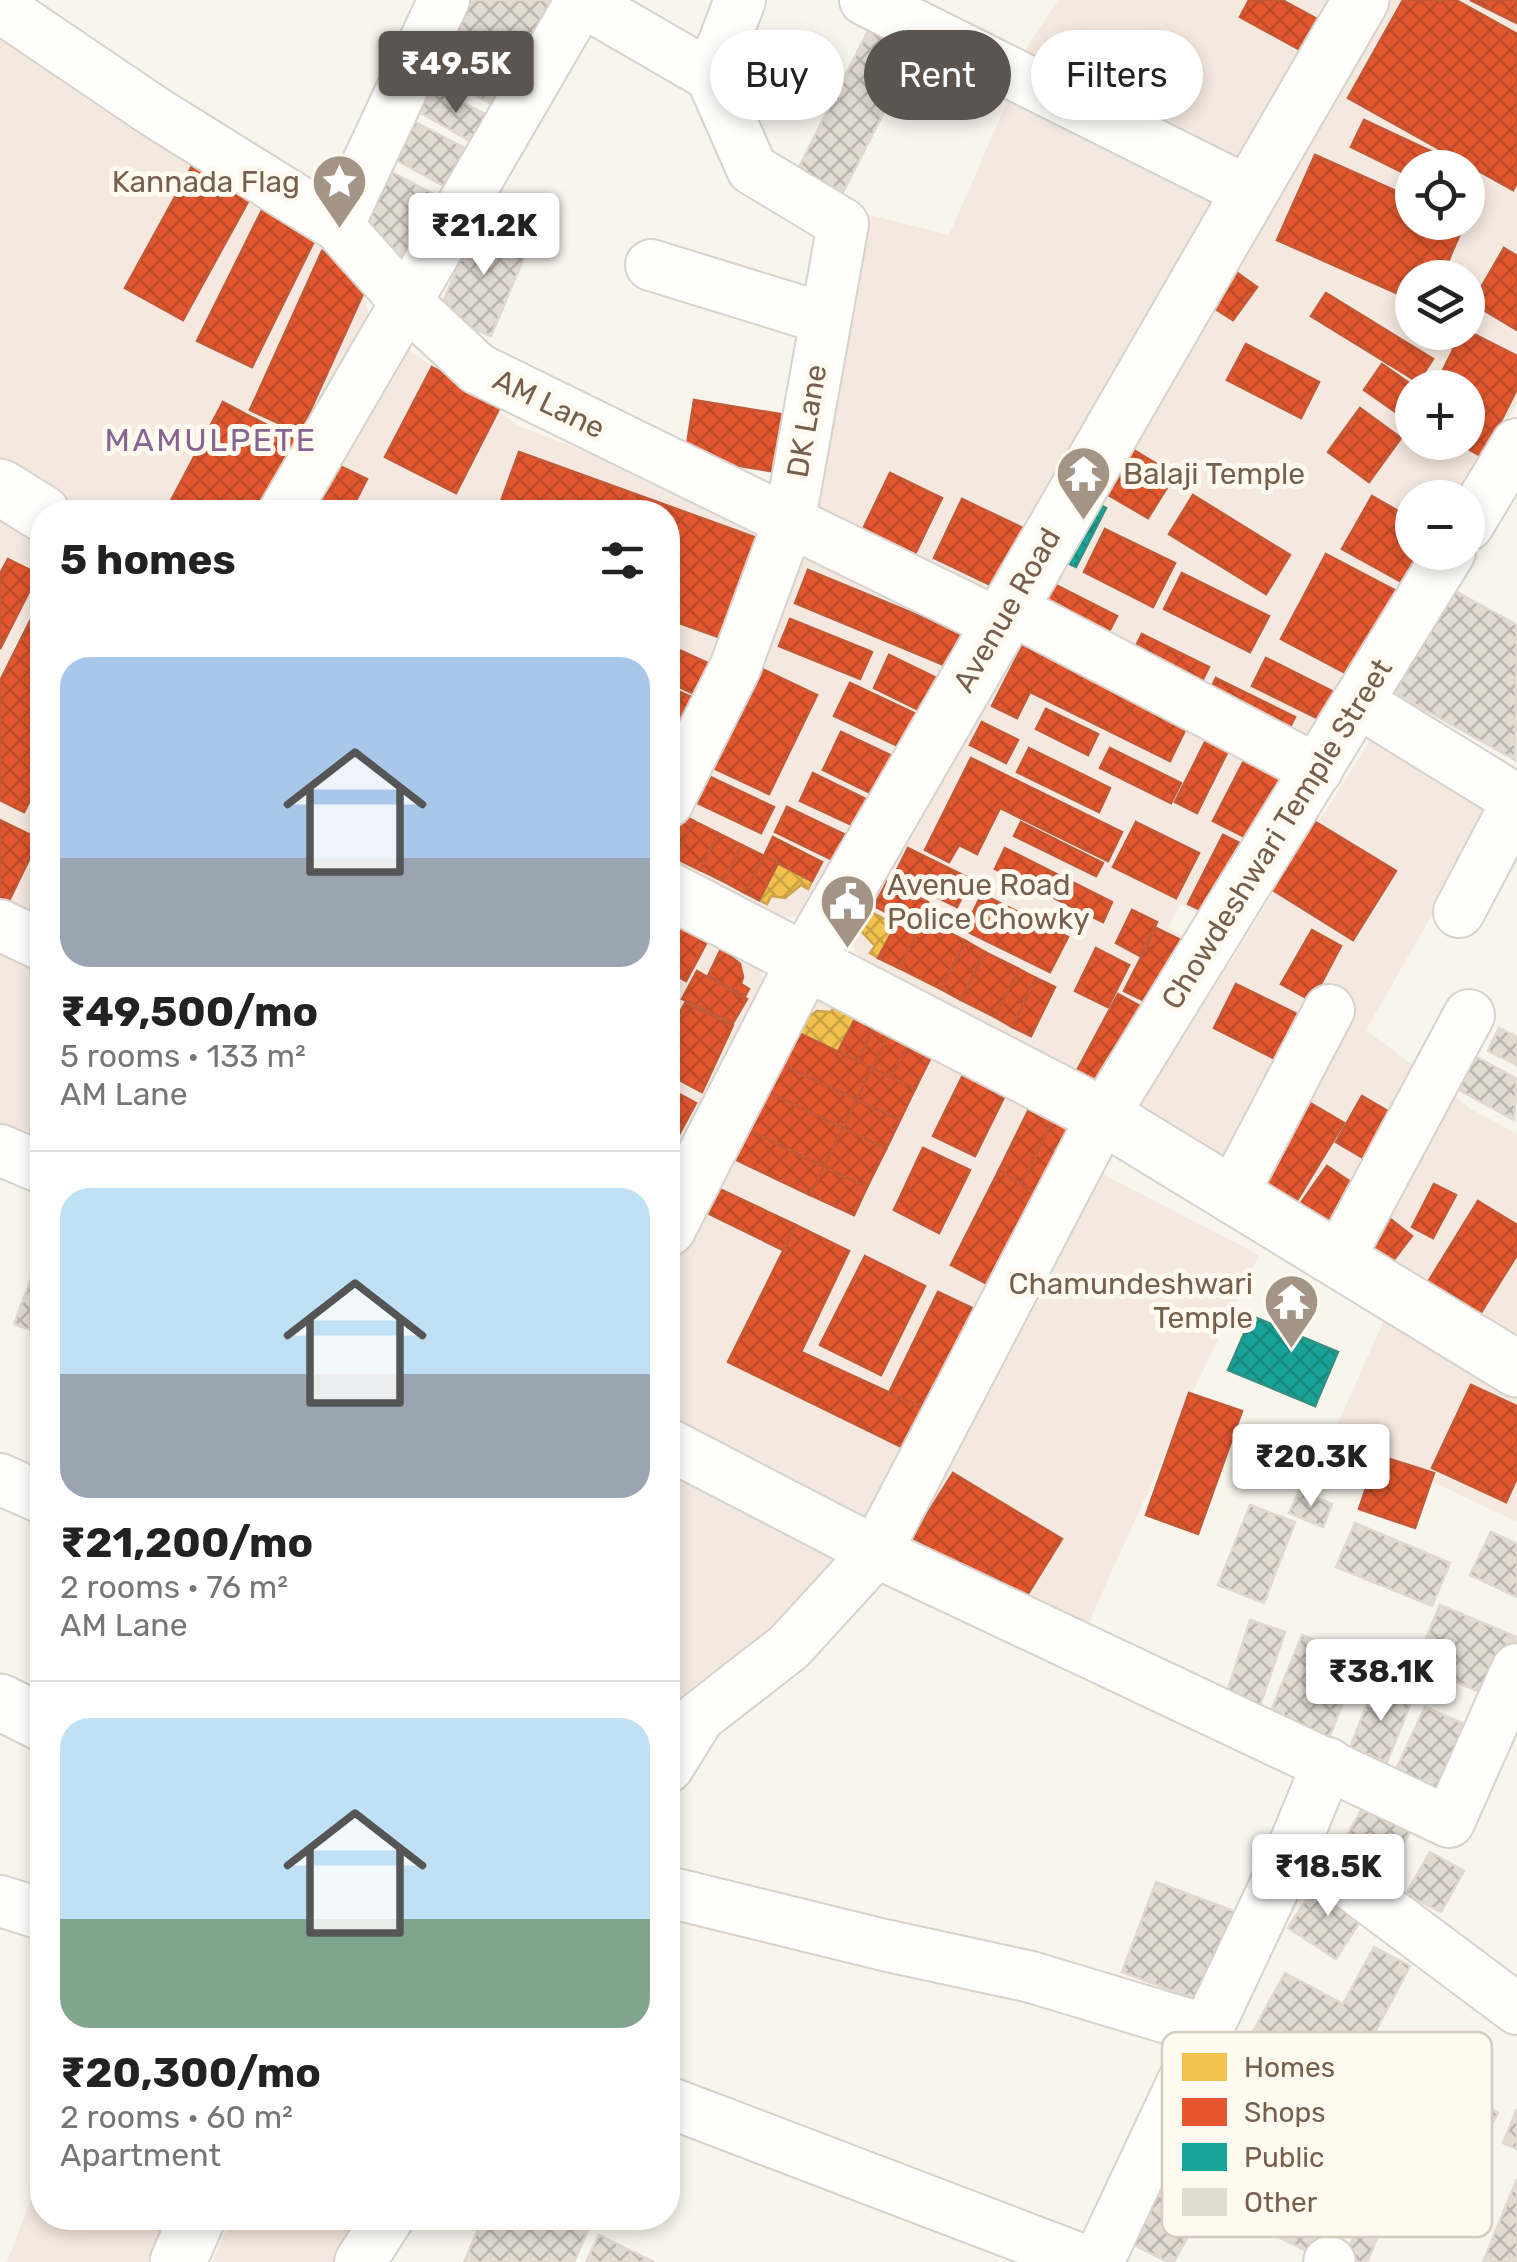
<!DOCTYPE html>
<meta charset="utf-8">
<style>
:root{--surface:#fff;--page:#f2f2f2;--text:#222;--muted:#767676;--line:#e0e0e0;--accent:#5c554f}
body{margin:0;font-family:Rubik,sans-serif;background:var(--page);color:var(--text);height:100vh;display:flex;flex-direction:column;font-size:38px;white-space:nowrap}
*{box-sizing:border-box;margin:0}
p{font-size:32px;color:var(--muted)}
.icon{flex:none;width:55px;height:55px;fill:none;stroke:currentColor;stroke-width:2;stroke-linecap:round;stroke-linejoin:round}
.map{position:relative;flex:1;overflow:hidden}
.details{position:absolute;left:30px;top:500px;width:650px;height:1730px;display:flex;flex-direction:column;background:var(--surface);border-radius:40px;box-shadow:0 5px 15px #0003}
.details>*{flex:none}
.hud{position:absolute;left:710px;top:30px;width:655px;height:90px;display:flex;gap:20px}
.tools{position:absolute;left:1395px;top:150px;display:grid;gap:20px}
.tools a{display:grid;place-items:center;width:90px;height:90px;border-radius:50%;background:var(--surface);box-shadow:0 5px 15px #0003;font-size:50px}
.price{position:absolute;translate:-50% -85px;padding:0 22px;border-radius:10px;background:#fff;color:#222;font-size:32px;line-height:65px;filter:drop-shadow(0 2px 5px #0008)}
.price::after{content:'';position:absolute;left:50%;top:60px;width:30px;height:22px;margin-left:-15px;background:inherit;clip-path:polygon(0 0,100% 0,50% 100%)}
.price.current{background:var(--accent);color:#fff}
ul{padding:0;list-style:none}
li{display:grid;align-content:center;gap:20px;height:530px;padding:0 30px}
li+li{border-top:2px solid var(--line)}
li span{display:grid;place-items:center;height:310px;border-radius:30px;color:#555}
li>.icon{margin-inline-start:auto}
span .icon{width:180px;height:180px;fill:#fffc;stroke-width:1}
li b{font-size:42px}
h2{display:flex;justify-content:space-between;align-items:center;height:120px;padding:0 30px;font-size:42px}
.pill{padding:0 35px;border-radius:45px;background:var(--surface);box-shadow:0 5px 15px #0003;font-size:35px;line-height:90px}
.pill.current{background:var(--accent);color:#fff}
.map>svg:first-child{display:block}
</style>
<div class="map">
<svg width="1517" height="2262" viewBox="0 0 1517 2262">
<defs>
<pattern id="homes-cross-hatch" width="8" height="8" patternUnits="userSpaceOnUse" patternTransform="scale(2.5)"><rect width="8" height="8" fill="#f2c14e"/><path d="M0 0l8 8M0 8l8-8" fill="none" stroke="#c9a043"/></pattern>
<pattern id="shops-cross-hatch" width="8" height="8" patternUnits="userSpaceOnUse" patternTransform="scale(2.5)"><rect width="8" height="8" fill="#e4572e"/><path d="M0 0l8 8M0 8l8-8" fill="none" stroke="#bd4b29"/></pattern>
<pattern id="public-cross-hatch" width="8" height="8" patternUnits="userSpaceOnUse" patternTransform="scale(2.5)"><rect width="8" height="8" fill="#17a398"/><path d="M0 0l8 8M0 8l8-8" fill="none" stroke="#19887e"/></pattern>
<pattern id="building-cross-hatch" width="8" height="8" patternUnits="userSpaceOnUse" patternTransform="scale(2.5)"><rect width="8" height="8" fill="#e2dbd2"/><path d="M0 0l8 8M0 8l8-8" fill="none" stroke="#bcb5ad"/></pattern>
</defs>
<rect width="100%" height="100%" fill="#f8f5ed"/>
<g fill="#f5e8de" fill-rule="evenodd">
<polygon points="1058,0 1339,0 1235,166 1025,50"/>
<path d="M1391,0H1517V403L1462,497L1412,498V552L1431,553L1216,924L1180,904L1168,928L1197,943L1112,1092L868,968L851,944L850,917L1141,410ZM1412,168H1468V222H1412ZM1412,278H1468V332H1412ZM1412,388H1468V442H1412Z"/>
<polygon points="0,22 354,254 371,324 519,426 781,528 668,780 668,512 75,512 0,467"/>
<polygon points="1014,86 1218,196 826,900 796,917 762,914 668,869 668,821 801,519 819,202 949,235"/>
<polygon points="0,513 42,539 42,1153 0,1134"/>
<polygon points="1380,725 1504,789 1366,1030 1471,1109 1517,1134 1517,1347 1137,1109"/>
<polygon points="668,910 753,953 764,979 762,1002 668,1183"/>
<polygon points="829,994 1083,1118 867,1532 668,1425 668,1276 792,1014 809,997"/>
<polygon points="1099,1172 1259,1255 1197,1383 1083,1635 896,1550 956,1457"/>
<polygon points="1386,1316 1517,1387 1517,1522 1333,1434"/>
<polygon points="668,1458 844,1555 668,1741"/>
<polygon points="42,2170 42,2218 165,2218 147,2262 7,2262"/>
<polygon points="232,2218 369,2218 343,2262 212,2262"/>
</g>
<g fill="url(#homes-cross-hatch)" stroke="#cda44e" stroke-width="2.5">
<polygon points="778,863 812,881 808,889 801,885 785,898 771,896 767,904 759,900"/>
<polygon points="858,905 896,925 878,958 870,953 875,946 861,931"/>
<polygon points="836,1004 857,1015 838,1052 790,1029 817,1011 831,1012"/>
</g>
<g fill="url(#shops-cross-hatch)" stroke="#c35937" stroke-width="2.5">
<polygon points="1249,0 1282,0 1330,26 1313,57 1240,17"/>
<polygon points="1403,0 1456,0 1517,34 1517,183 1513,190 1348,98"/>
<polygon points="1470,0 1517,0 1517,23"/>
<polygon points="1364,120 1433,152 1426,168 1412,168 1412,177 1351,147"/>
<polygon points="1315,155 1412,198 1412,222 1465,222 1441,278 1412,278 1412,300 1277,240"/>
<polygon points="192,166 250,198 183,320 125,288"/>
<polygon points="268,198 322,225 252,367 197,341"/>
<polygon points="1504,248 1517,256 1517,330 1472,303"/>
<polygon points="322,251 372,274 300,433 250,410"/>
<polygon points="1225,264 1257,287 1233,320 1203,301"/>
<polygon points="1326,293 1433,359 1418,382 1311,316"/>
<polygon points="1468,331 1517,356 1517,389 1483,457 1455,442 1468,442 1468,388 1434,388 1462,332"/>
<polygon points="1246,344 1319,382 1301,418 1227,380"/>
<polygon points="1382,364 1415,387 1397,413 1364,390"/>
<polygon points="432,367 502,403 456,493 385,457"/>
<polygon points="694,400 804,418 794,475 685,457"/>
<polygon points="223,402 305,445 270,512 165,512"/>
<polygon points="1360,408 1401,438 1369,482 1328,452"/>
<polygon points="1132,449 1175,475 1148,518 1105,493"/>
<polygon points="519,452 757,538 721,638 668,619 668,512 497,512"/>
<polygon points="325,459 367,479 350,512 299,512"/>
<polygon points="890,473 942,498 915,554 863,529"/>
<polygon points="1193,495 1290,555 1266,594 1169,534"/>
<polygon points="1372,496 1412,519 1412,552 1440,552 1418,591 1342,549"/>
<polygon points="962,499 1025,529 997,588 934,558"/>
<polygon points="1105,529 1175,563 1153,607 1084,572"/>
<polygon points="1326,554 1402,594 1357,679 1281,639"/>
<polygon points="8,559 38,574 0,649 0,574"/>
<polygon points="808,570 963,634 949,667 795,603"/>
<polygon points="1182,573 1269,616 1250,652 1164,609"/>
<polygon points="1046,580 1117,616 1102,645 1031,610"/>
<polygon points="42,597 42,777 24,812 0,800 0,681"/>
<polygon points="790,619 872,652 860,679 779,646"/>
<polygon points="1142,634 1209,667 1197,691 1130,658"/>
<polygon points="1026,639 1190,720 1170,761 1030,692 1017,718 992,706"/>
<polygon points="668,645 723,670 710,701 668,682"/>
<polygon points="889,655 949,684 933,717 874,688"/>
<polygon points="1266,658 1336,693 1323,721 1252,686"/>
<polygon points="760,668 817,695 769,794 713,768"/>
<polygon points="1216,678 1295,717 1282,743 1203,704"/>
<polygon points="850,683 927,719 911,752 834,716"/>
<polygon points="668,687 696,699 668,766"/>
<polygon points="1046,709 1098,734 1088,755 1036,729"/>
<polygon points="982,722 1018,740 1006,763 970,745"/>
<polygon points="1213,726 1235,737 1197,813 1175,802"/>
<polygon points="841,732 901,760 883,799 823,770"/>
<polygon points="1251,747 1299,771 1261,845 1213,821"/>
<polygon points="1029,748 1110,788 1099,812 1017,772"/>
<polygon points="1110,748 1181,783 1171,803 1100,768"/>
<polygon points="971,758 1122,832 1108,861 1000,808 977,854 959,845 949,862 925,850"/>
<polygon points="813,773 876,804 863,830 800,801"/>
<polygon points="706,775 774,807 761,833 693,801"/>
<polygon points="787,807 850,837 837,862 775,832"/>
<polygon points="673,810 694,821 675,858 668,854 668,822"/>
<polygon points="0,820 39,839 2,915 0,914"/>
<polygon points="694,821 718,833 700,870 675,858"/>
<polygon points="1314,821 1396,871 1353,940 1271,889"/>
<polygon points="1021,822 1103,863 1096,876 1014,836"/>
<polygon points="1136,822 1199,853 1176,898 1113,867"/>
<polygon points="718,833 742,845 723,881 700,870"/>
<polygon points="1223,835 1250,848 1215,917 1188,904"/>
<polygon points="773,837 822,862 812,881 764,856"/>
<polygon points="742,845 764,856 745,893 723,881"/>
<polygon points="908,848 971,879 957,907 894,876"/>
<polygon points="1005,848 1112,902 1103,922 995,869"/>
<polygon points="764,856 778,863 759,900 745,893"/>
<polygon points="887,882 928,902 915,927 874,906"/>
<polygon points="982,894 1068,937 1050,972 964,930"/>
<polygon points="1132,910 1157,922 1140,956 1116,943"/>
<polygon points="668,918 708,940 686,981 668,971"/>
<polygon points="924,920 966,941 941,989 899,968"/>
<polygon points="896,925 916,935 899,968 878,958"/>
<polygon points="1156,928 1187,943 1155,1006 1124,991"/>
<polygon points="1312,930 1341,946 1312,1001 1281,984"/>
<polygon points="966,941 985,952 961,1000 941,989"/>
<polygon points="722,947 731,951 729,955 740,964 743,977 741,984 749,989 745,996 708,976"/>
<polygon points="1096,948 1129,965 1108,1007 1075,991"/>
<polygon points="985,952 1019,969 995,1017 961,1000"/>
<polygon points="1019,969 1036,978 1012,1027 995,1017"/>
<polygon points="697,971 747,999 733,1023 682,999"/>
<polygon points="1036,978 1055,987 1031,1036 1012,1027"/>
<polygon points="1236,984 1307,1019 1285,1064 1214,1028"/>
<polygon points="668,989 677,994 668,1014"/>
<polygon points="1118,994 1153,1013 1108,1097 1073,1078"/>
<polygon points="685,1003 733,1025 702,1092 668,1074 668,1034"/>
<polygon points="857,1015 875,1025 858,1061 838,1052"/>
<polygon points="875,1025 890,1032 872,1068 858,1061"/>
<polygon points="790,1029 872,1068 857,1100 774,1061"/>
<polygon points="890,1032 910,1041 891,1078 872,1068"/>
<polygon points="910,1041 933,1053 915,1089 891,1078"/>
<polygon points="774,1061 857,1100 843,1128 761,1089"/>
<polygon points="872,1068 915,1089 900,1120 857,1100"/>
<polygon points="966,1069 1008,1089 975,1156 933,1136"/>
<polygon points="668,1088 696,1103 668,1155"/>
<polygon points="761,1089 843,1128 824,1167 742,1127"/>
<polygon points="1362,1096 1403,1120 1377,1166 1336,1142"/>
<polygon points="1300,1097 1344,1123 1293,1207 1249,1181"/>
<polygon points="857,1100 900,1120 886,1149 843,1128"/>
<polygon points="1033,1101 1057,1112 1021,1184 999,1170"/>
<polygon points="1057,1112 1077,1123 1040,1197 1021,1184"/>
<polygon points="742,1127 824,1167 810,1195 728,1156"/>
<polygon points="843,1128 886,1149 867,1187 824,1167"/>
<polygon points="923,1148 970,1170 939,1233 894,1210"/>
<polygon points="1327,1166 1367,1193 1336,1237 1296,1210"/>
<polygon points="824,1167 867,1187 854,1215 810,1195"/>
<polygon points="999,1170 1040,1197 995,1288 951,1265"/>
<polygon points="1434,1184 1456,1195 1433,1238 1412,1227"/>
<polygon points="713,1186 796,1225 783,1250 701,1210"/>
<polygon points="1478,1201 1517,1225 1517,1255 1480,1314 1428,1282"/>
<polygon points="1389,1218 1412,1236 1392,1262 1369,1244"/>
<polygon points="796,1225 849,1251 801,1352 934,1413 914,1453 728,1362"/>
<polygon points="865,1256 925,1286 881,1375 820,1345"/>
<polygon points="938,1292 983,1313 934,1413 889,1393"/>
<polygon points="1471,1385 1517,1406 1517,1478 1506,1502 1432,1468"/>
<polygon points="1189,1393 1242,1411 1198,1534 1146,1515"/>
<polygon points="1377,1455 1434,1473 1415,1528 1359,1509"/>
<polygon points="953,1473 1062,1539 1021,1605 912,1538"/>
</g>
<g fill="url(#public-cross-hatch)" stroke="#348f82" stroke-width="2.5">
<polygon points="1091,500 1106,508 1076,567 1060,560"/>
<polygon points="1252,1316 1338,1352 1315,1406 1228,1370"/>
</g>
<g fill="url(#building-cross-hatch)" stroke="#e1d9cf" stroke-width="2.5">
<polygon points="466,0 554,0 503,110 435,74"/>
<polygon points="873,21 919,44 843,192 798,169"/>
<polygon points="424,83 497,120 484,149 414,109"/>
<polygon points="406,117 476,154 455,192 387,155"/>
<polygon points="380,166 449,202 406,280 354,223"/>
<polygon points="477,221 530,243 491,336 438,314"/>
<polygon points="1453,590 1517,625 1515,760 1395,693"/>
<polygon points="1499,1028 1517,1037 1517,1065 1488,1051"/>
<polygon points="1473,1055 1517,1079 1514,1120 1454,1087"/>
<polygon points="42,1250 42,1334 14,1324"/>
<polygon points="1299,1491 1332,1504 1323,1527 1289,1513"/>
<polygon points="1250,1505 1295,1522 1264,1603 1218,1585"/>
<polygon points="1355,1523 1450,1563 1432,1606 1336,1567"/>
<polygon points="1491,1532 1517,1544 1517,1597 1470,1575"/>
<polygon points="1440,1605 1517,1637 1517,1653 1497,1699 1415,1665"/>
<polygon points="1250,1620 1285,1632 1259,1709 1225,1699"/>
<polygon points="1302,1635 1361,1658 1328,1740 1269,1716"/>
<polygon points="1374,1686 1412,1700 1387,1762 1350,1748"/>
<polygon points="1425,1707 1473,1728 1443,1794 1395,1772"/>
<polygon points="1364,1805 1411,1830 1384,1881 1336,1855"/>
<polygon points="1430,1852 1464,1871 1441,1912 1406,1894"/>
<polygon points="1320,1879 1367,1910 1336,1959 1288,1928"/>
<polygon points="1156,1882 1247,1916 1213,2006 1122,1972"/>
<polygon points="1374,1947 1410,1966 1341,2096 1245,2046 1285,1973 1343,2004"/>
<polygon points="1479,2102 1498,2113 1479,2148 1459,2137"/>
<polygon points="1517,2109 1517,2149 1503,2143"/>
<polygon points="1172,2144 1223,2171 1174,2262 1168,2262 1122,2239"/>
<polygon points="1292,2179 1333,2199 1307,2251 1266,2231"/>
<polygon points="1517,2179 1517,2262 1483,2262"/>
<polygon points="483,2218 578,2218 591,2223 574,2262 464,2262"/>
<polygon points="1358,2225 1379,2233 1367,2262 1347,2262 1344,2261"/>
<polygon points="599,2235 654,2262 586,2262"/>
</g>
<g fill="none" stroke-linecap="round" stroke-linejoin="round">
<defs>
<g id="minor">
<polyline points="580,0 711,76"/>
<polyline points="865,0 1249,192"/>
<polyline points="0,7 155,112 338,226 406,302 478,369 999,624"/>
<polyline points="711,76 740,0"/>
<polyline points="338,226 444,0"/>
<polyline points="651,265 826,319"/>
<polyline points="284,512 581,1"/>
<polyline points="1468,525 1517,444"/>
<polyline points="1009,608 1317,770"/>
<polyline points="1358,702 1517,800"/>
<polyline points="668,802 735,668 790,519 843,224 752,169 711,76"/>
<polyline points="1459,912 1517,802"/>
<polyline points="0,925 42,945"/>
<polyline points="0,1150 42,1168"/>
<polyline points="1232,1195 1329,1010"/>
<polyline points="1338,1260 1469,1015"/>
<polyline points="668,1444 876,1552 1449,1822 1517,1669"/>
<polyline points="0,1479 42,1498"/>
<polyline points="668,1767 699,1717 789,1647 876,1552 1103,1116 1450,552"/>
<polyline points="1295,1843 1517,2009"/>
<polyline points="668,1892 884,1945 1031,1977 1207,2030"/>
<polyline points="0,1901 42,1914"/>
<polyline points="668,2102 1088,2262"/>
<polyline points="360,2262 388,2218"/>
<polyline points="1098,2262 1295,1843 1328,1763"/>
<polyline points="1329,2262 1330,2262"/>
</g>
<g id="tertiary">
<polyline points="0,487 42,513"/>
<polyline points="668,890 1103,1116 1517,1369"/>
<polyline points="668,1228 805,962 1361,0"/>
<polyline points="0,1702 42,1723"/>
<polyline points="178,2262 197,2218"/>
</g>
</defs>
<use href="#minor" stroke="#d7d2cb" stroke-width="54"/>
<use href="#tertiary" stroke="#d7d2cb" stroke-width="59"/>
<use href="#minor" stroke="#fefefc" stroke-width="50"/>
<use href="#tertiary" stroke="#fefefc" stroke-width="55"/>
</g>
<defs>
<symbol id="sight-pin" viewBox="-11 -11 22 30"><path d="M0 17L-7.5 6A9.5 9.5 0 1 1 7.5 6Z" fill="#a49485" stroke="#fefaef"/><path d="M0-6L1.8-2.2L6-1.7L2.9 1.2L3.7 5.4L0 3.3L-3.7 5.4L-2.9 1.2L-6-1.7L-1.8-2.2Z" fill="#fff"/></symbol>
<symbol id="temple-pin" viewBox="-11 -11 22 30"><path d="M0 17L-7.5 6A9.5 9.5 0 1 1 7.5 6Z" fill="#a49485" stroke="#fefaef"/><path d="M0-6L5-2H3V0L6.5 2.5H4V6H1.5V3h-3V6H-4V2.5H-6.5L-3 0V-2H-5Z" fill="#fff"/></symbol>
<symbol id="civic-pin" viewBox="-11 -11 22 30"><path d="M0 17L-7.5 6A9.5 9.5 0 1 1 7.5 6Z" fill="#a49485" stroke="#fefaef"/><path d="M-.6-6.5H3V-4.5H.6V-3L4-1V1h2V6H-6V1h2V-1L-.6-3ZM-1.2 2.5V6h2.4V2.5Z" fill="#fff"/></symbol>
</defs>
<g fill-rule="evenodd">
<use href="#sight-pin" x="308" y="150" width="63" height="86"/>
<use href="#temple-pin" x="1052" y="442" width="63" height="86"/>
<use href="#civic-pin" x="816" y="870" width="63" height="86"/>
<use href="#temple-pin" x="1260" y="1270" width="63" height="86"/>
</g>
<g text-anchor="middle" stroke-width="10" stroke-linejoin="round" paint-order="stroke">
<g font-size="30" fill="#765f4d" stroke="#fefaef" text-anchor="end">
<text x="300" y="192">Kannada Flag</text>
<text x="1123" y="484" text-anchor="start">Balaji Temple</text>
<text x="887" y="895" text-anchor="start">Avenue Road<tspan x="887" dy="34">Police Chowky</tspan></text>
<text x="1253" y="1294">Chamundeshwari<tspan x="1253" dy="34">Temple</tspan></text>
</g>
<g font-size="30" fill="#765f4d" stroke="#fefaef">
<text transform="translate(549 404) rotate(26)" y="10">AM Lane</text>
<text transform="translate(807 421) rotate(-80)" y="10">DK Lane</text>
<text transform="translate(1007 610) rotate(-60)" y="10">Avenue Road</text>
<text transform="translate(1277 834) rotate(-58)" y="10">Chowdeshwari Temple Street</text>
</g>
<g font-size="32" letter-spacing="2.5" fill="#866592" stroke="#fefaef">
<text x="211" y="451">MAMULPETE</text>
</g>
</g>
<rect x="1162" y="2032" width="330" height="205" rx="15" fill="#fefaef" stroke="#d5ccbe" stroke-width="2.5"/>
<rect x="1182" y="2053" width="45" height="28" fill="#f2c14e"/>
<rect x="1182" y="2098" width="45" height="28" fill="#e4572e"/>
<rect x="1182" y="2143" width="45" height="28" fill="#17a398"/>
<rect x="1182" y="2188" width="45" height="28" fill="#e2dbd2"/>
<g font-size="28" fill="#765f4d">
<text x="1244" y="2077">Homes</text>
<text x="1244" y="2122">Shops</text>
<text x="1244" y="2167">Public</text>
<text x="1244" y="2212">Other</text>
</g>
</svg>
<div class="tools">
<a><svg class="icon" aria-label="locate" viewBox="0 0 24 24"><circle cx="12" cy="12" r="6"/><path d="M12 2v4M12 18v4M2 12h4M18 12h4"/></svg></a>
<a><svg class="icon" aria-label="layers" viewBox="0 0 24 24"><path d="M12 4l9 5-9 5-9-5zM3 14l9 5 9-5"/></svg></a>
<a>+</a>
<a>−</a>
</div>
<b class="price current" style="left:456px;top:116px">₹49.5K</b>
<b class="price" style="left:484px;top:278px">₹21.2K</b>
<b class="price" style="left:1311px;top:1509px">₹20.3K</b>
<b class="price" style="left:1381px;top:1724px">₹38.1K</b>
<b class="price" style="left:1328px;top:1919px">₹18.5K</b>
<div class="hud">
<a class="pill">Buy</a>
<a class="pill current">Rent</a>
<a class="pill">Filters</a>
</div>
<section class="details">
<h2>5 homes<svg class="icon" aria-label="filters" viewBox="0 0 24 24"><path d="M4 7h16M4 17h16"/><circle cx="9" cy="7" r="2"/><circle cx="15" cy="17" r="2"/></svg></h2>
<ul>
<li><span style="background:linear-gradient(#a9c7e8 65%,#9aa5b1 0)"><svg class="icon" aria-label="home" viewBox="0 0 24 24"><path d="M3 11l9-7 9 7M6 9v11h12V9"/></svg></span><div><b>₹49,500/mo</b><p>5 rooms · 133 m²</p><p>AM Lane</p></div></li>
<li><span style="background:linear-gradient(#bfe0f5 60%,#9aa5b1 0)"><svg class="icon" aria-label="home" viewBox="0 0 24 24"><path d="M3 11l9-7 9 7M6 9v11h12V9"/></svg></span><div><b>₹21,200/mo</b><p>2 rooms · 76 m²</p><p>AM Lane</p></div></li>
<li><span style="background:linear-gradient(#bfe0f5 65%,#7fa58c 0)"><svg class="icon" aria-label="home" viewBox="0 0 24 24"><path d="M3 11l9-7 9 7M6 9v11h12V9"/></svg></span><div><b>₹20,300/mo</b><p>2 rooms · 60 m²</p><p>Apartment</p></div></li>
</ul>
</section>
</div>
